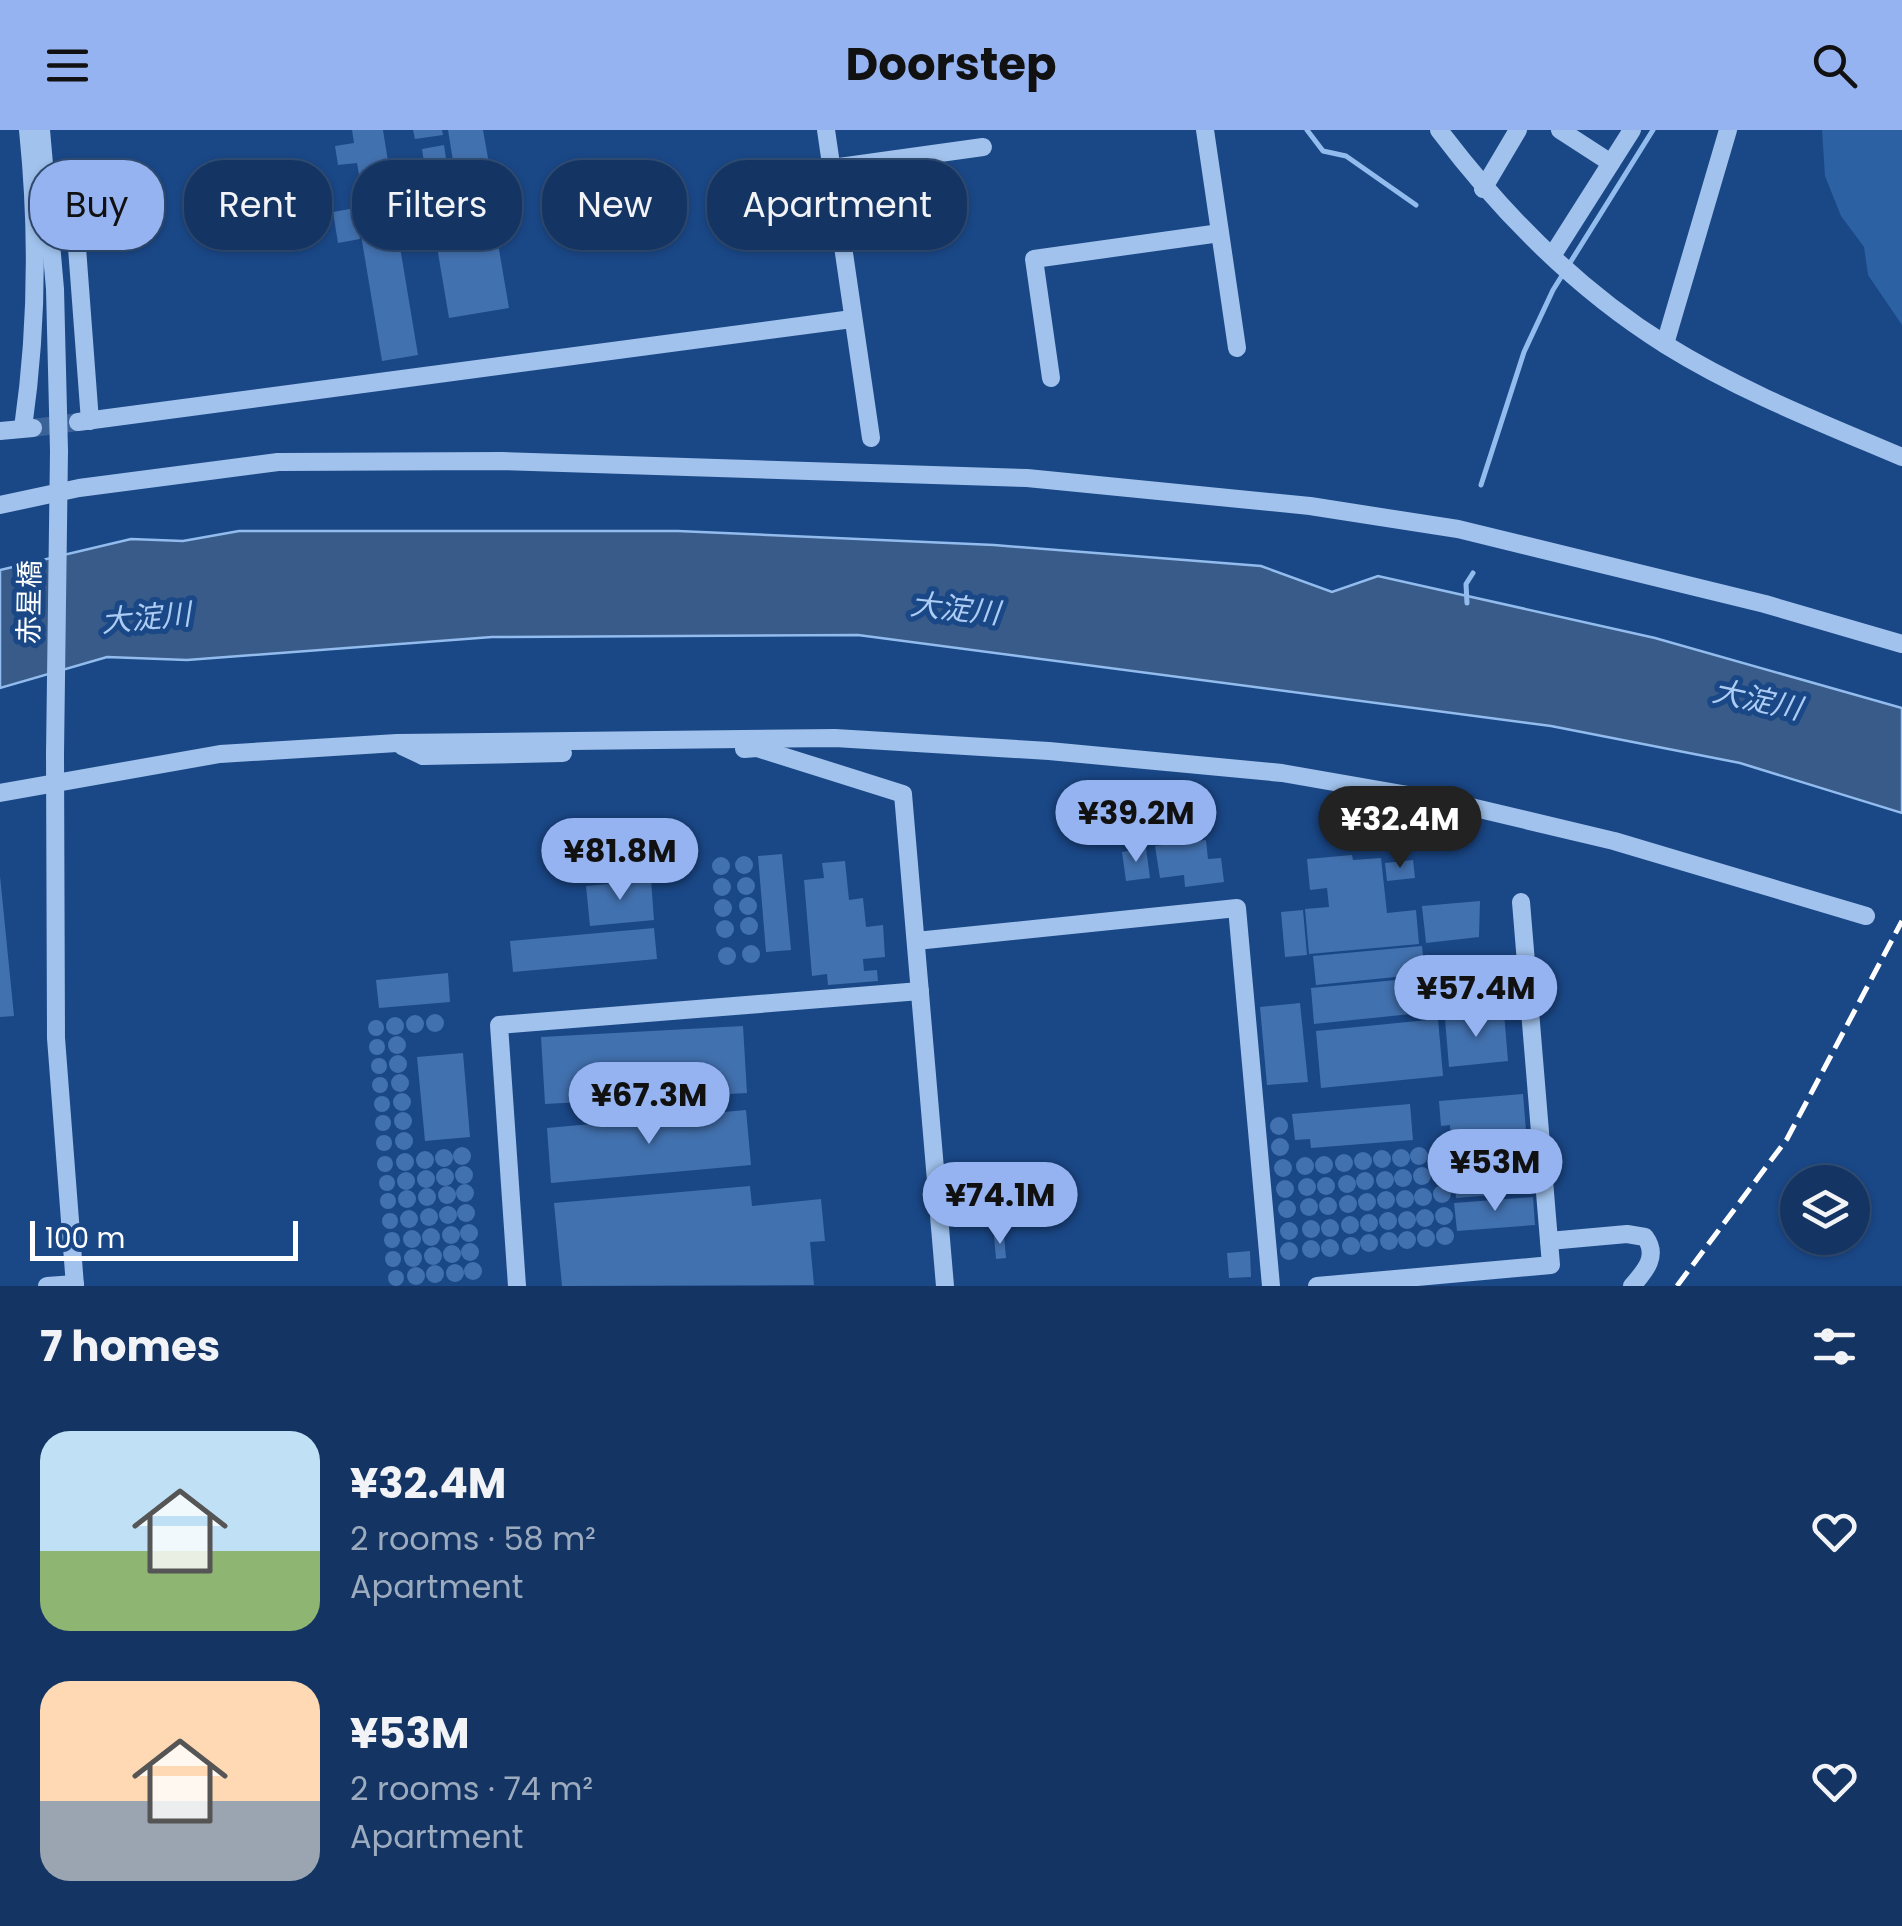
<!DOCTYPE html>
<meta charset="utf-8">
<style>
:root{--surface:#143564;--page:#1d3d6a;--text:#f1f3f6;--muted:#9dabbf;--line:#335078;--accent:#95b2f1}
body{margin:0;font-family:Poppins,"Noto Sans JP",sans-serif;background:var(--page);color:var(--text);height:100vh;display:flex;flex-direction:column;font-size:38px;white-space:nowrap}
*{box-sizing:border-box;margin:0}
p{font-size:32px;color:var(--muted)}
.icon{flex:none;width:55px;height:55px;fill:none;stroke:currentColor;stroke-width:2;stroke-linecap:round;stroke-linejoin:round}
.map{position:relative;height:1156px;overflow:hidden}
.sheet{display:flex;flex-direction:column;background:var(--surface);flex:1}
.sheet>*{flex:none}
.top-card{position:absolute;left:30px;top:30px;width:1000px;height:90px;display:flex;gap:20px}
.buttons{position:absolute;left:1780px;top:1035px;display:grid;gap:20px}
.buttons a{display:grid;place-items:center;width:90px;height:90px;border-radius:50%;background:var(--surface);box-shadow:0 2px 8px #0004,0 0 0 2px var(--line);font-size:50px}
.scale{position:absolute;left:30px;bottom:25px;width:268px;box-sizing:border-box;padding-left:10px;border:5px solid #fff;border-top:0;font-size:28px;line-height:35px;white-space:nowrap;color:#fff;-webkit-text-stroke:8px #1a4786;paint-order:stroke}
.price{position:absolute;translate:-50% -85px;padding:0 22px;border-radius:35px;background:var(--accent);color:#111;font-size:32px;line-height:65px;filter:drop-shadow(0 2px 5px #0008)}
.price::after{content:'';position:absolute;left:50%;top:60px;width:30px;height:22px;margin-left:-15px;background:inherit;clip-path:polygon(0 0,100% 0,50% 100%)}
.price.current{background:#222;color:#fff}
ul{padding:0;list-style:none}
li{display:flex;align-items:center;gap:30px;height:250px;padding:0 40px}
li span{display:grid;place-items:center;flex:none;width:280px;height:200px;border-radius:30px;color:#555}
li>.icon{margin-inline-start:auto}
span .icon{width:120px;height:120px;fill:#fffc;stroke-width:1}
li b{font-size:42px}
h2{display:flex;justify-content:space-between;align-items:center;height:120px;padding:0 40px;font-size:42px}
.pill{padding:0 35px;border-radius:40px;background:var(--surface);box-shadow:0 2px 8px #0004,0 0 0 2px var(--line);font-size:35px;line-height:90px}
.pill.current{background:var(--accent);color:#111}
header{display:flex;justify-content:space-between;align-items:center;height:130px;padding:0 40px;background:var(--accent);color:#111;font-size:45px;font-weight:700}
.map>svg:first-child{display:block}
</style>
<header><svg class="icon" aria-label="menu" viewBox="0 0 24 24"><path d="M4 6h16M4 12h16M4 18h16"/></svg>Doorstep<svg class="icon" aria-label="search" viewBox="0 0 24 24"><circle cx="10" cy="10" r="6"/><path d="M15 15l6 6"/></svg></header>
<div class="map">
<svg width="1902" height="1156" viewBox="0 0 1902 1156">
<rect width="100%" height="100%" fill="#1a4786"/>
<polygon fill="#2c61a4" points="1822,0 1902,0 1902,195 1868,145 1864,117 1841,86 1825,46"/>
<polygon fill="#395b89" stroke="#93bcee" stroke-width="2.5" points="239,401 678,401 994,415 1261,436 1332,462 1378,446 1655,508 1902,578 1902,683 1740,633 1551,596 858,505 492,507 187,530 107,527 0,558 0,440 131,409 183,411"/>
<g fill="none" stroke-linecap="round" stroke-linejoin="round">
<g stroke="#93bcee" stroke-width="5">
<polyline points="1307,0 1323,21 1346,26 1416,75"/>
<polyline points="1481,355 1524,222 1553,160 1653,0"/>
<polyline points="1467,473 1466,454 1473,443"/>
</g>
</g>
<g fill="#4271af">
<polygon points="352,0 383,0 395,75 365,80 357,33 338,35 335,16 354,13"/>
<polygon points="413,0 442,0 443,5 415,9"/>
<polygon points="448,0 483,0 493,56 458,62"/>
<polygon points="444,15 447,35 425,39 422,19"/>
<polygon points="355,78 360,109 338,113 333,82"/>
<polygon points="394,81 418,225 382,231 358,87"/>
<polygon points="494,90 509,178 449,188 434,99"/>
<polygon points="1206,710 1208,729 1221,728 1224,752 1185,757 1184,745 1160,748 1155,716"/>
<polygon points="1146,718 1150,748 1126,751 1122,722"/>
<polygon points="782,724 791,820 766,822 758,726"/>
<polygon points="1352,725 1353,730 1381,728 1387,783 1416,780 1419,814 1309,824 1305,779 1329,777 1327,758 1310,760 1307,729"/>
<circle cx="744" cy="735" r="9"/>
<circle cx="721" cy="736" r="9"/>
<polygon points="1413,730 1415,748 1387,751 1385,733"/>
<polygon points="845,731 849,770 863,768 866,797 883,795 885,827 863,829 864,841 877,840 878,851 828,855 827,844 812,846 804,750 824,748 822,733"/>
<polygon points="0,746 14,886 0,887"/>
<circle cx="746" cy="756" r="9"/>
<circle cx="722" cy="757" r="9"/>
<polygon points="651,750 654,790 590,796 586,756"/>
<circle cx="748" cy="776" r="9"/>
<circle cx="723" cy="778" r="9"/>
<polygon points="1480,771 1479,807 1426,813 1422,776"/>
<polygon points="1303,780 1307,825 1285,827 1281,782"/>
<circle cx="749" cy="796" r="9"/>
<circle cx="725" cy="799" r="9"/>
<polygon points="654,798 657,829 513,842 510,811"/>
<circle cx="751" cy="824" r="9"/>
<polygon points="1422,816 1425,844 1316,855 1313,826"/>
<circle cx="727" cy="826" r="9"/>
<polygon points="1507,831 1511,873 1432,881 1428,839"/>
<polygon points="448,843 450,872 379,878 376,850"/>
<polygon points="1418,848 1421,883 1314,894 1311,858"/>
<polygon points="1300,873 1308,952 1267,955 1260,877"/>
<polygon points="1504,883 1508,931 1449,937 1445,889"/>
<circle cx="435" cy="893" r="9"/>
<circle cx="415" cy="894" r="9"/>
<circle cx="395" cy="896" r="9"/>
<polygon points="1438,889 1443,946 1321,958 1316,901"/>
<circle cx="376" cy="898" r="8"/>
<polygon points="743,896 747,963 545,974 541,907"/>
<circle cx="397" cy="915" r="9"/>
<circle cx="377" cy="917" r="8"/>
<polygon points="463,923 470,1007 425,1011 417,927"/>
<circle cx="398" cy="934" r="9"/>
<circle cx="379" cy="936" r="8"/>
<circle cx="400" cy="953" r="9"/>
<circle cx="380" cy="955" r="8"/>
<circle cx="402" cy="972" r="9"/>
<polygon points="1523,964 1531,1062 1456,1068 1450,995 1441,996 1439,971"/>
<circle cx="382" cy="974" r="8"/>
<polygon points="1410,974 1413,1010 1311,1018 1310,1009 1295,1010 1292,984"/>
<polygon points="746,980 751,1035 551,1053 547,998"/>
<circle cx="403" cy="991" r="9"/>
<circle cx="383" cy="993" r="8"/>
<circle cx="1279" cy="996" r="9"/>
<circle cx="404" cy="1011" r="9"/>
<circle cx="384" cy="1013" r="8"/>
<circle cx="1280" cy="1017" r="9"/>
<circle cx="1438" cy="1023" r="9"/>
<circle cx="1419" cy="1026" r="9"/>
<circle cx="462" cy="1026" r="9"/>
<circle cx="444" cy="1028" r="9"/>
<circle cx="1401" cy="1028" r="9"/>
<circle cx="1382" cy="1029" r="9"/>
<circle cx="425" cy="1030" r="9"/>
<circle cx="1363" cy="1031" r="9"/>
<circle cx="405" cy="1032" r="9"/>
<circle cx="1344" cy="1033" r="9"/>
<circle cx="385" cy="1034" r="8"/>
<circle cx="1324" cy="1035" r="9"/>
<circle cx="1305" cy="1036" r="9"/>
<circle cx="1283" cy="1038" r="9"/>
<circle cx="1441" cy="1044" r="9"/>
<circle cx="464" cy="1045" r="9"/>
<circle cx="1422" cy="1046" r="9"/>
<circle cx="445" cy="1047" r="9"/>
<circle cx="1403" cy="1048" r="9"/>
<circle cx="426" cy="1049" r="9"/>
<circle cx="1385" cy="1050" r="9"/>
<circle cx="1365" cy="1051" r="9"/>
<circle cx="406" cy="1051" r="9"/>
<circle cx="387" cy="1053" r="8"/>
<circle cx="1347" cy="1054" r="9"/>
<circle cx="1326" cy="1056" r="9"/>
<circle cx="1307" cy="1057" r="9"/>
<circle cx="1285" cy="1059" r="9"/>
<circle cx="465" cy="1063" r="9"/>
<circle cx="1442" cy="1064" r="9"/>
<polygon points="750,1056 752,1076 821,1069 825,1111 810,1112 814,1155 562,1156 554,1073"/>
<circle cx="447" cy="1065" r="9"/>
<circle cx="1423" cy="1067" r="9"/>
<circle cx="427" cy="1067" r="9"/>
<circle cx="407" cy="1069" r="9"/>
<circle cx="1405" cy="1069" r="9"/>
<circle cx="1386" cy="1070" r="9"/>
<circle cx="388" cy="1071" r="8"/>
<circle cx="1367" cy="1072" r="9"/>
<circle cx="1348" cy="1074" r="9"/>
<polygon points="1533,1067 1535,1095 1457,1101 1454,1073"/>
<circle cx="1328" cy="1076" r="9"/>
<circle cx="1309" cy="1077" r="9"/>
<circle cx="1287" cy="1079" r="9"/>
<circle cx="466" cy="1083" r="9"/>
<circle cx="448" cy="1085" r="9"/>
<circle cx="1444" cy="1086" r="9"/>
<circle cx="429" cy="1087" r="9"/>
<circle cx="1425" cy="1088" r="9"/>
<circle cx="409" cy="1089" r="9"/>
<circle cx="1407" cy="1090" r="9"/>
<circle cx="1388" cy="1091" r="9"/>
<circle cx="390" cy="1091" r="8"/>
<circle cx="1369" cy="1093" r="9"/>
<circle cx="1350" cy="1095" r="9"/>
<circle cx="1330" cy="1098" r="9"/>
<circle cx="1311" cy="1099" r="9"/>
<circle cx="1289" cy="1101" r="9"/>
<circle cx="469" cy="1103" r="9"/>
<circle cx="451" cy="1105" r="9"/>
<circle cx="1445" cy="1106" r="9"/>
<circle cx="431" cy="1107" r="9"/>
<circle cx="1426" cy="1108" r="9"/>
<circle cx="412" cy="1109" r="9"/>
<circle cx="1407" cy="1110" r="9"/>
<circle cx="392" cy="1110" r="8"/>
<circle cx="1389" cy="1111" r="9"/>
<circle cx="1369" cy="1113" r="9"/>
<polygon points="1004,1105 1006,1128 996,1129 994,1106"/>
<circle cx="1351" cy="1116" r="9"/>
<circle cx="1330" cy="1118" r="9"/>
<circle cx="1311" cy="1119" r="9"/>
<circle cx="1289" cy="1121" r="9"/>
<circle cx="470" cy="1122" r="9"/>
<circle cx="452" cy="1124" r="9"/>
<circle cx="433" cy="1126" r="9"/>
<circle cx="413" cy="1128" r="9"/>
<polygon points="1250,1121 1251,1147 1229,1148 1227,1123"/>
<circle cx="393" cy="1129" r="8"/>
<circle cx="473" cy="1141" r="9"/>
<circle cx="455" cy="1143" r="9"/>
<circle cx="435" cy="1144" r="9"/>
<circle cx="416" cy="1146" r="9"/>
<circle cx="396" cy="1148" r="8"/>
</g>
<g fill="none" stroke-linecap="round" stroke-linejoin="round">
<polyline stroke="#3c6398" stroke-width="18" stroke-dasharray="18 9" stroke-linecap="butt" points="33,298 78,292"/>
<g stroke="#a0c2ec" stroke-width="18">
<polyline points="41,0 55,159 59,321"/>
<polyline points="826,0 871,308"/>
<polyline points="1205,0 1237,218"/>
<path d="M1439,0C1501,82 1578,160 1666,215C1740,261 1822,293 1902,327"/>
<polyline points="1560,0 1611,33"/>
<polyline points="832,38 983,17"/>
<polyline points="45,48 72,51 90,291"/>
<polyline points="1483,59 1518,0"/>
<polyline points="1552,126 1632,0"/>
<polyline points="1665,214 1728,0"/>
<polyline points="1051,248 1034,129 1220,103"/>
<polyline points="78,292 852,189"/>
<path d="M23,298C37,201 38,97 28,0"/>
<polyline points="0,301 33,298"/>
<polyline points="0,375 79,358 278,332 502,331 1027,348 1310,376 1458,399 1765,474 1902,514"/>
<polyline points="402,616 423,626 563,623"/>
<polyline points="744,619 757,618 903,664 945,1156"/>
<polyline points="55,624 56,908 75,1156"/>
<polyline points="0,663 220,624 397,613 835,608 1049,621 1282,643 1454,673 1614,711 1866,786"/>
<polyline points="916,811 1237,778 1271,1156"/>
<path d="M1549,1111L1627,1104L1645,1107C1659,1126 1645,1141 1632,1156"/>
<polyline points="47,1156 75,1154"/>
<polyline points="517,1156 499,895 920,861"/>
<polyline points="1317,1156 1551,1135 1521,772"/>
</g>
<polyline stroke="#fff" stroke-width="5" stroke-dasharray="18 8" stroke-linecap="butt" points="1677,1156 1787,1009 1902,791"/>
<polyline stroke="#a0c2ec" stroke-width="18" points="55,624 59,321"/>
</g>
<g text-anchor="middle" stroke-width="10" stroke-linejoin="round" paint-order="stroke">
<g font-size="28" fill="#fff" stroke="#1a4786">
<text transform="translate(29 472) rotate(-89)" y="10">赤星橋</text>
</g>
<g font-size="30" font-style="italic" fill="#acccf4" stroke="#1a4786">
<text transform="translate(955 479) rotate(6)" y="10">大淀川</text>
<text transform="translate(146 488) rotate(-5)" y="10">大淀川</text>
<text transform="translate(1757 570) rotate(12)" y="10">大淀川</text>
</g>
</g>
</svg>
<div class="buttons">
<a><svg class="icon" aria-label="layers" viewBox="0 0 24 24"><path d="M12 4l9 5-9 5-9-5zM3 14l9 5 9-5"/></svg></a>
</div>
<div class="scale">100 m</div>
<b class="price" style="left:1136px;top:735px">¥39.2M</b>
<b class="price current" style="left:1400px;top:741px">¥32.4M</b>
<b class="price" style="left:620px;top:773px">¥81.8M</b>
<b class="price" style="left:1476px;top:910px">¥57.4M</b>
<b class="price" style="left:649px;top:1017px">¥67.3M</b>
<b class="price" style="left:1495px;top:1084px">¥53M</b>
<b class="price" style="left:1000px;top:1117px">¥74.1M</b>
<div class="top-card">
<a class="pill current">Buy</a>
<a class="pill">Rent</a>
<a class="pill">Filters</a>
<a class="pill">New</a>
<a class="pill">Apartment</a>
</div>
</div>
<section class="sheet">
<h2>7 homes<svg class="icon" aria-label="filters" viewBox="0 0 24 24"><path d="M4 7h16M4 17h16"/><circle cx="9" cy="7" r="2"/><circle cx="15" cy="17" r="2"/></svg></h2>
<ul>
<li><span style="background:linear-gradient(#bfe0f5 60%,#8fb573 0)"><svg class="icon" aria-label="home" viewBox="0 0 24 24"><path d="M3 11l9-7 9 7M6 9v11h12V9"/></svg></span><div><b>¥32.4M</b><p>2 rooms · 58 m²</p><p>Apartment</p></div><svg class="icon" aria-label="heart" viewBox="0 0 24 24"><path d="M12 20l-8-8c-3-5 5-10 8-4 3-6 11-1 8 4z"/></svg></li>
<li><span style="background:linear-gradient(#ffd9b3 60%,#9aa5b1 0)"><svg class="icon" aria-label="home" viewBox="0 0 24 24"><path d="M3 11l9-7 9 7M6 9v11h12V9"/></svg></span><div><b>¥53M</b><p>2 rooms · 74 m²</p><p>Apartment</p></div><svg class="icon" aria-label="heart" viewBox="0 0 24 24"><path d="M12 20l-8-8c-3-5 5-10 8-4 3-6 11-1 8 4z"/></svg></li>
</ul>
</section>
